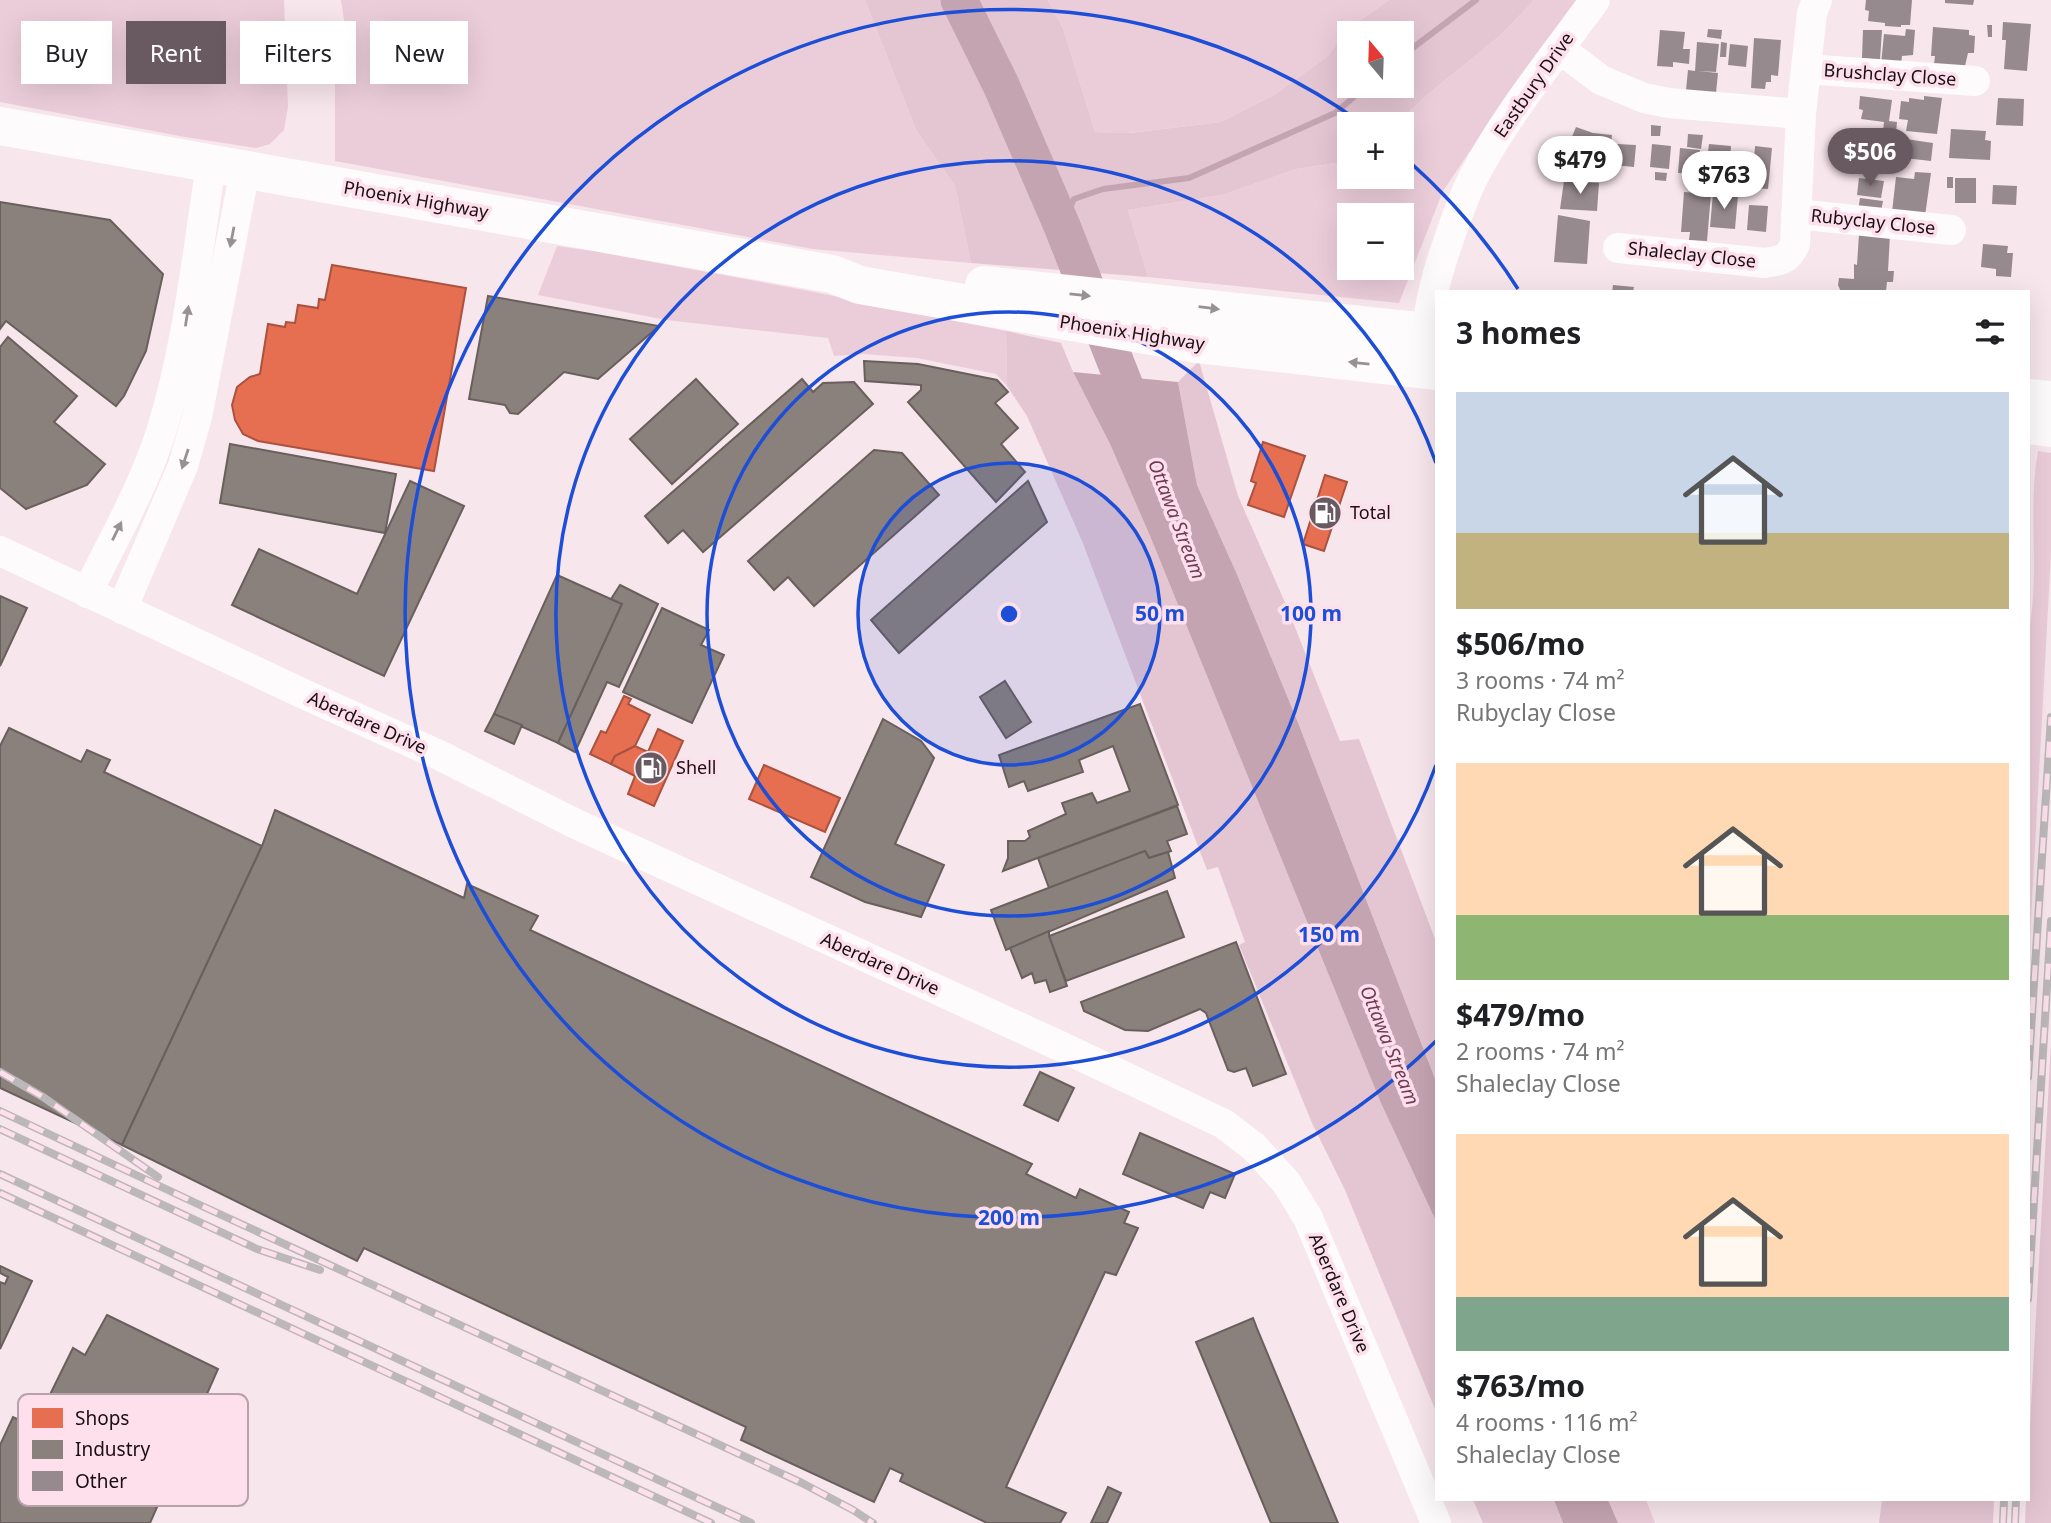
<!DOCTYPE html>
<meta charset="utf-8">
<style>
:root{--surface:#fff;--page:#f6f6f6;--text:#202124;--muted:#757577;--accent:#685a60}
body{margin:0;font-family:"Noto Sans",sans-serif;background:var(--page);color:var(--text);height:100vh;display:flex;flex-direction:column;font-size:26px;white-space:nowrap}
*{box-sizing:border-box;margin:0}
p{font-size:23px;color:var(--muted)}
.icon{flex:none;width:38px;height:38px;fill:none;stroke:currentColor;stroke-width:2;stroke-linecap:round;stroke-linejoin:round}
.map{position:relative;flex:1;overflow:hidden}
.sheet{position:absolute;left:1435px;top:290px;width:595px;height:1211px;display:flex;flex-direction:column;background:var(--surface);border-radius:0px;box-shadow:0 7px 28px #0002}
.sheet>*{flex:none}
.guide{position:absolute;left:21px;top:21px;width:665px;height:63px;display:flex;gap:14px}
.needle{width:46px;rotate:341deg}
.fabs{position:absolute;left:1337px;top:21px;display:grid;gap:14px}
.fabs a{display:grid;place-items:center;width:77px;height:77px;border-radius:0px;background:var(--surface);box-shadow:0 7px 28px #0002;font-size:35px}
.price{position:absolute;translate:-50% -60px;padding:0 16px;border-radius:24px;background:#fff;color:#222;font-size:23px;line-height:46px;filter:drop-shadow(0 2px 4px #0008)}
.price::after{content:'';position:absolute;left:50%;top:42px;width:21px;height:16px;margin-left:-10px;background:inherit;clip-path:polygon(0 0,100% 0,50% 100%)}
.price.selected{background:var(--accent);color:#fff}
ul{padding:0;list-style:none}
li{display:grid;align-content:center;gap:14px;height:371px;padding:0 21px}
li span{display:grid;place-items:center;height:217px;border-radius:0px;color:#555}
li>.icon{margin-inline-start:auto}
span .icon{width:126px;height:126px;fill:#fffc;stroke-width:1}
li b{font-size:30px}
h2{display:flex;justify-content:space-between;align-items:center;height:84px;padding:0 21px;font-size:30px}
.pill{padding:0 24px;border-radius:0px;background:var(--surface);box-shadow:0 7px 28px #0002;font-size:24px;line-height:63px}
.pill.selected{background:var(--accent);color:#fff}
.map>svg:first-child{display:block}
</style>
<div class="map">
<svg width="2051" height="1523" viewBox="0 0 2051 1523">
<rect width="100%" height="100%" fill="#f7e6ec"/>
<g fill="#ebcdd9" fill-rule="evenodd">
<polygon points="0,0 284,0 288,107 284,130 270,144 256,148 185,137 0,102"/>
<polygon points="341,0 865,0 916,130 955,186 971,263 813,249 335,161 335,65 351,65"/>
<polygon points="1048,0 1389,0 1348,29 1328,56 1274,95 1221,122 1129,133 1095,132 1063,28"/>
<path d="M1534,0H1576L1520,77L1443,191L1399,303L1148,277L1128,210L1222,195L1296,169L1349,161V177H1402V124H1396L1427,95L1502,34ZM1349,215H1402V268H1349Z"/>
<polygon points="557,246 593,251 804,290 1006,331 1007,386 996,374 917,358 863,354 834,356 828,338 666,320 538,295"/>
<path d="M2038,451L2051,453V554L2028,974V634C2041,574 2027,512 2038,451Z"/>
<polygon points="1608,1500 1646,1500 1655,1523 1618,1523"/>
</g>
<g fill="#e4c6d2" fill-rule="evenodd">
<path d="M865,0H1048L1063,28L1095,132L1130,133L1221,122L1274,95L1328,56L1348,29L1389,0H1534L1502,34L1427,95L1396,124H1349V161L1296,169L1222,195L1128,210L1148,277L971,263L955,186L916,130ZM1402,33V86H1349V33Z"/>
<polygon points="1006,331 1061,343 1073,372 1110,444 1150,536 1383,1106 1431,1208 1437,1223 1437,1414 1345,1190 1312,1123 1239,945 1245,942 1218,867 1207,870 1082,541 1027,416 1007,386"/>
<polygon points="1199,361 1238,496 1287,607 1340,741 1359,739 1437,944 1437,1084 1299,725 1236,572 1197,485 1178,382"/>
<polygon points="2051,1043 2051,1523 2025,1523 2026,1500 2028,1500 2028,1461"/>
<polygon points="1473,1500 1554,1500 1563,1523 1483,1523"/>
<polygon points="1882,1500 1994,1500 1993,1523 1879,1523"/>
</g>
<g fill="#c5a4b1">
<polygon points="1073,372 1178,382 1197,485 1236,572 1299,725 1437,1084 1437,1223 1381,1103 1150,536 1110,444"/>
<polygon points="1554,1500 1608,1500 1618,1523 1563,1523"/>
</g>
<g fill="#e76f51" stroke="#aa523f" stroke-width="2">
<polygon points="332,265 466,288 434,471 258,441 243,434 235,420 232,405 237,387 250,377 260,374 268,324 285,327 286,322 295,323 298,305 318,308 319,299 325,300"/>
<polygon points="1263,442 1305,456 1284,517 1248,505 1256,483 1251,481"/>
<polygon points="1325,475 1347,482 1324,551 1303,544"/>
<polygon points="624,696 631,699 628,704 650,715 635,746 615,756 611,764 590,754 601,731 606,733"/>
<polygon points="658,729 683,741 654,806 628,794 635,776 611,764 615,756 635,746 648,752"/>
<polygon points="764,765 840,798 825,832 749,799"/>
</g>
<g fill="#8a817c" stroke="#695f5d" stroke-width="2">
<polygon points="0,202 110,220 163,274 146,351 124,396 116,406 6,321 0,329"/>
<polygon points="488,296 659,326 598,379 564,372 518,414 510,413 505,405 469,399"/>
<polygon points="8,337 77,396 54,422 105,464 87,485 26,509 0,488 0,347"/>
<polygon points="864,361 918,364 997,380 1008,392 995,403 1018,428 1001,444 1025,472 996,502 908,402 921,390 921,385 865,381"/>
<polygon points="696,379 738,424 672,484 630,439"/>
<polygon points="802,379 813,392 823,383 854,382 873,404 703,552 683,530 668,543 645,516"/>
<polygon points="230,444 396,474 385,533 220,503"/>
<polygon points="874,450 902,453 939,495 814,606 788,577 774,590 748,561"/>
<polygon points="410,481 464,506 384,676 232,605 259,549 357,594"/>
<polygon points="1028,481 1047,522 899,653 871,620"/>
<polygon points="557,575 622,604 558,743 494,714"/>
<polygon points="620,585 658,604 619,687 607,682 575,752 558,743 622,604 611,599"/>
<polygon points="0,596 27,608 0,666"/>
<polygon points="662,608 709,630 701,645 724,655 692,723 623,692"/>
<polygon points="1005,681 1031,722 1006,738 980,697"/>
<polygon points="1140,704 1178,805 1003,871 1008,858 1008,841 1025,841 1030,837 1028,831 1066,814 1062,803 1092,793 1097,803 1130,791 1113,746 1079,760 1083,772 1028,791 1024,781 1009,787 999,755"/>
<polygon points="494,714 522,725 514,744 485,731"/>
<polygon points="883,719 921,741 934,758 895,844 944,865 921,917 865,902 811,877"/>
<polygon points="9,728 81,762 87,750 110,760 104,772 262,846 122,1145 0,1088 0,746"/>
<polygon points="1177,806 1187,834 1167,841 1171,851 1149,858 1145,851 1049,888 1038,858"/>
<polygon points="275,810 464,898 467,884 538,916 530,930 1032,1164 1026,1174 1076,1198 1080,1189 1129,1212 1124,1223 1138,1228 1116,1275 1105,1272 1006,1487 1066,1513 1060,1523 987,1523 900,1481 903,1474 890,1468 874,1502 741,1440 746,1427 364,1248 357,1261 122,1145 262,846"/>
<polygon points="1145,851 1149,858 1168,852 1175,878 1006,950 991,910"/>
<polygon points="1167,891 1184,937 1066,981 1049,936"/>
<polygon points="1049,931 1049,936 1067,986 1050,992 1046,980 1035,983 1032,973 1022,978 1010,948"/>
<polygon points="1236,942 1286,1074 1253,1086 1246,1068 1234,1072 1228,1070 1206,1013 1200,1009 1148,1031 1125,1030 1084,1011 1081,1002"/>
<polygon points="1040,1072 1074,1088 1058,1121 1024,1105"/>
<polygon points="1140,1133 1235,1174 1225,1198 1210,1192 1203,1208 1123,1174"/>
<polygon points="0,1266 32,1281 0,1349 0,1282 5,1284 8,1277 0,1273"/>
<polygon points="107,1315 218,1369 150,1523 0,1523 0,1445 13,1417 34,1427 73,1348 85,1355"/>
<polygon points="1253,1318 1258,1331 1338,1523 1271,1523 1196,1342"/>
<polygon points="1108,1487 1121,1493 1107,1523 1091,1523"/>
</g>
<g fill="none" stroke-linecap="round" stroke-linejoin="round">
<g stroke="#c5a4b1" stroke-width="6">
<polyline points="1402,56 1476,0"/>
<polyline points="1062,226 1074,199 1103,189 1189,178 1335,113 1367,86"/>
</g>
<polyline stroke="#c5a4b1" stroke-width="37" points="959,0 1001,85 1062,226 1140,424"/>
</g>
<g fill="#978a8f">
<polygon points="1866,0 1912,0 1910,25 1901,25 1901,27 1885,26 1885,23 1868,21 1869,11 1865,10"/>
<polygon points="1945,0 1974,0 1973,5 1945,3"/>
<polygon points="2003,22 2031,24 2027,71 2004,69 2006,40 2002,40"/>
<polygon points="1987,25 1992,25 1992,37 1988,37"/>
<polygon points="1933,27 1969,30 1969,35 1975,36 1974,53 1968,53 1965,66 1934,64 1935,56 1931,56"/>
<polygon points="1708,29 1722,30 1721,39 1707,37"/>
<polygon points="1906,29 1915,30 1913,55 1902,56 1901,65 1881,64 1884,34 1905,36"/>
<polygon points="1660,30 1685,32 1683,49 1690,49 1689,64 1673,62 1673,67 1657,66"/>
<polygon points="1863,30 1882,30 1880,60 1862,58"/>
<polygon points="1754,38 1781,40 1778,76 1771,75 1771,82 1766,82 1765,89 1751,88"/>
<polygon points="1697,42 1719,44 1716,72 1698,71 1718,73 1716,93 1686,90 1688,70 1695,71"/>
<polygon points="1721,42 1727,43 1726,57 1720,57"/>
<polygon points="1730,44 1748,46 1746,67 1728,65"/>
<polygon points="1860,96 1892,100 1889,121 1897,122 1896,133 1883,131 1884,122 1861,119 1863,110 1859,109"/>
<polygon points="1924,96 1942,98 1937,134 1906,131 1908,120 1899,119 1901,101 1909,102 1909,98 1924,100"/>
<polygon points="1998,98 2024,99 2023,126 1996,125"/>
<polygon points="1651,125 1661,126 1660,136 1651,136"/>
<polygon points="1576,127 1593,133 1612,135 1607,173 1576,169 1574,178 1558,171"/>
<polygon points="1951,129 1986,131 1985,140 1991,141 1990,160 1949,158"/>
<polygon points="1688,134 1703,135 1701,149 1687,147"/>
<polygon points="1896,135 1904,137 1903,145 1895,144"/>
<polygon points="1906,139 1933,143 1931,161 1904,158"/>
<polygon points="1864,140 1889,143 1887,161 1861,158"/>
<polygon points="1617,144 1636,145 1634,167 1614,165"/>
<polygon points="1652,144 1671,146 1669,169 1650,167"/>
<polygon points="1709,144 1731,146 1729,175 1734,176 1733,190 1704,187"/>
<polygon points="1755,146 1772,148 1768,189 1752,188"/>
<polygon points="1680,148 1700,150 1697,174 1678,173"/>
<polygon points="1655,172 1667,173 1666,181 1655,180"/>
<polygon points="1915,172 1931,173 1925,216 1892,212 1896,177 1914,179"/>
<rect x="1947" y="177" width="6" height="11"/>
<polygon points="1859,178 1884,181 1881,198 1857,195"/>
<rect x="1955" y="178" width="21" height="25"/>
<polygon points="1564,181 1599,183 1597,211 1560,209"/>
<polygon points="1993,185 2017,186 2016,205 1992,204"/>
<polygon points="1684,192 1711,194 1707,241 1689,240 1690,232 1681,232"/>
<polygon points="1713,193 1738,195 1735,229 1710,227"/>
<polygon points="1860,198 1883,201 1881,212 1858,210"/>
<polygon points="1749,205 1768,206 1766,232 1747,230"/>
<polygon points="1558,215 1590,221 1587,264 1554,262"/>
<polygon points="1859,234 1890,235 1888,271 1894,271 1893,282 1887,282 1886,291 1841,292 1838,285 1839,278 1854,279 1854,264 1857,265"/>
<polygon points="1983,244 2008,246 2007,253 2013,253 2011,277 1996,276 1996,269 1981,267"/>
<polygon points="1613,285 1634,287 1633,292 1612,292"/>
</g>
<g fill="none" stroke-linecap="round" stroke-linejoin="round">
<g stroke="#fefbfc" stroke-width="30">
<polyline points="1560,49 1601,80 1644,98 1669,103 1801,114"/>
<polyline points="1806,69 1975,81"/>
<polyline points="1796,214 1951,230"/>
<path d="M1618,248L1765,263C1781,260 1788,260 1795,244L1801,114L1812,13L1817,0"/>
<path d="M1426,353C1426,317 1434,282 1446,248C1454,224 1462,200 1473,178C1505,116 1554,57 1595,0"/>
<polyline points="0,551 308,696 439,755 574,823 1060,1046 1224,1124 1254,1147 1286,1182 1308,1218 1436,1523"/>
<path d="M87,593C112,542 144,486 161,432C188,346 197,254 211,165"/>
<polyline points="122,609 183,466 197,417 245,170"/>
</g>
<g stroke="#fefbfc" stroke-width="38">
<polyline points="0,126 832,274 860,285 1197,344 1437,371"/>
<polyline points="984,285 1437,333"/>
<polyline points="2028,398 2051,400"/>
<polyline points="2028,425 2051,428"/>
</g>
<defs>
<g id="rail">
<polyline points="0,1072 43,1097 158,1177"/>
<polyline points="2028,1077 2051,717"/>
<polyline points="0,1111 202,1206 802,1483 853,1510 873,1523"/>
<polyline points="0,1129 257,1249 320,1270"/>
<polyline points="0,1174 751,1523"/>
<polyline points="0,1193 711,1523"/>
<polyline points="2028,1299 2051,921"/>
<polyline points="2003,1523 2004,1500"/>
<polyline points="2015,1523 2016,1500"/>
</g>
</defs>
<use href="#rail" stroke="#bcb7b9" stroke-width="8"/>
<use href="#rail" stroke="#fde0eb" stroke-width="5" stroke-dasharray="16" stroke-linecap="butt"/>
</g>
<defs><path id="oneway-solid" d="M-6-.8H1V-3.2L6.5 0L1 3.2V.8H-6Z" transform="scale(1.75)"/></defs>
<g fill="#989194">
<use href="#oneway-solid" transform="translate(232 237) rotate(101)"/>
<use href="#oneway-solid" transform="translate(1080 295) rotate(6)"/>
<use href="#oneway-solid" transform="translate(1209 308) rotate(7)"/>
<use href="#oneway-solid" transform="translate(187 316) rotate(-81)"/>
<use href="#oneway-solid" transform="translate(1359 363) rotate(-174)"/>
<use href="#oneway-solid" transform="translate(185 459) rotate(108)"/>
<use href="#oneway-solid" transform="translate(117 531) rotate(-64)"/>
</g>
<circle cx="1009" cy="614" r="151" fill="#1d4ed8" fill-opacity=".12"/>
<g fill="none" stroke="#1d4ed8" stroke-width="3.5">
<circle cx="1009" cy="614" r="151"/>
<circle cx="1009" cy="614" r="302"/>
<path d="M1436 765A453 453 0 1 1 1436 463"/>
<path d="M1436 1041A604 604 0 1 1 1360 122M1405 158A604 604 0 0 1 1518 289"/>
</g>
<defs>
<symbol id="fuel-disc" viewBox="-11 -11 22 22"><circle r="9.5" fill="#685a60" stroke="#fde0eb"/><path d="M-5.5-6h7V0h2V4h1.3V-2.5L3-4.5l.8-.8L6-3V5H2.5V1h-1V6h-7ZM-4.2-4.7v3.2H.2V-4.7Z" fill="#fff"/></symbol>
</defs>
<g fill-rule="evenodd">
<use href="#fuel-disc" x="1306" y="494" width="38" height="38"/>
<use href="#fuel-disc" x="632" y="749" width="38" height="38"/>
</g>
<g text-anchor="middle" stroke-width="7" stroke-linejoin="round" paint-order="stroke">
<g font-size="18" fill="#1b0f14" stroke="#fde0eb">
<text transform="translate(1890 75) rotate(4)" y="6">Brushclay Close</text>
<text transform="translate(1534 85) rotate(-55)" y="6">Eastbury Drive</text>
<text transform="translate(416 200) rotate(10)" y="6">Phoenix Highway</text>
<text transform="translate(1873 222) rotate(6)" y="6">Rubyclay Close</text>
<text transform="translate(1692 255) rotate(6)" y="6">Shaleclay Close</text>
<text transform="translate(1132 333) rotate(9)" y="6">Phoenix Highway</text>
<text transform="translate(367 723) rotate(24)" y="6">Aberdare Drive</text>
<text transform="translate(880 964) rotate(24)" y="6">Aberdare Drive</text>
<text transform="translate(1339 1293) rotate(67)" y="6">Aberdare Drive</text>
</g>
<g font-size="18" fill="#1b0f14" stroke="#fde0eb" text-anchor="start">
<text x="1350" y="519">Total</text>
<text x="676" y="774">Shell</text>
</g>
<g font-size="19" font-style="italic" fill="#713b54" stroke="#fde0eb">
<text transform="translate(1177 519) rotate(69)" y="7">Ottawa Stream</text>
<text transform="translate(1390 1045) rotate(68)" y="7">Ottawa Stream</text>
</g>
</g>
<rect x="18" y="1394" width="230" height="112" rx="10" fill="#fde0eb" stroke="#b9a1aa" stroke-width="2"/>
<rect x="32" y="1408" width="31" height="20" fill="#e76f51"/>
<rect x="32" y="1440" width="31" height="19" fill="#8a817c"/>
<rect x="32" y="1471" width="31" height="20" fill="#978a8f"/>
<g font-size="19" fill="#1b0f14">
<text x="75" y="1425">Shops</text>
<text x="75" y="1456">Industry</text>
<text x="75" y="1488">Other</text>
</g>
<circle cx="1009" cy="614" r="10" fill="#1d4ed8" stroke="#fde0eb" stroke-width="3.5"/>
<g font-size="21" text-anchor="middle" font-weight="bold" fill="#1d4ed8" stroke="#fde0eb" stroke-width="7" stroke-linejoin="round" paint-order="stroke">
<text x="1160" y="621">50 m</text>
<text x="1311" y="621">100 m</text>
<text x="1329" y="942">150 m</text>
<text x="1009" y="1225">200 m</text>
</g>
</svg>
<div class="fabs">
<a><svg class="needle" viewBox="-14 -14 28 28"><path d="M0-13l5 13h-10z" fill="#e53935"/><path d="M0 13l5-13h-10z" fill="#757577"/></svg></a>
<a>+</a>
<a>−</a>
</div>
<b class="price selected" style="left:1870px;top:188px">$506</b>
<b class="price" style="left:1580px;top:196px">$479</b>
<b class="price" style="left:1724px;top:211px">$763</b>
<div class="guide">
<a class="pill">Buy</a>
<a class="pill selected">Rent</a>
<a class="pill">Filters</a>
<a class="pill">New</a>
</div>
<section class="sheet">
<h2>3 homes<svg class="icon" aria-label="filters" viewBox="0 0 24 24"><path d="M4 7h16M4 17h16"/><circle cx="9" cy="7" r="2"/><circle cx="15" cy="17" r="2"/></svg></h2>
<ul>
<li><span style="background:linear-gradient(#c9d6e8 65%,#c2b280 0)"><svg class="icon" aria-label="home" viewBox="0 0 24 24"><path d="M3 11l9-7 9 7M6 9v11h12V9"/></svg></span><div><b>$506/mo</b><p>3 rooms · 74 m²</p><p>Rubyclay Close</p></div></li>
<li><span style="background:linear-gradient(#ffd9b3 70%,#8fb573 0)"><svg class="icon" aria-label="home" viewBox="0 0 24 24"><path d="M3 11l9-7 9 7M6 9v11h12V9"/></svg></span><div><b>$479/mo</b><p>2 rooms · 74 m²</p><p>Shaleclay Close</p></div></li>
<li><span style="background:linear-gradient(#ffd9b3 75%,#7fa58c 0)"><svg class="icon" aria-label="home" viewBox="0 0 24 24"><path d="M3 11l9-7 9 7M6 9v11h12V9"/></svg></span><div><b>$763/mo</b><p>4 rooms · 116 m²</p><p>Shaleclay Close</p></div></li>
</ul>
</section>
</div>
